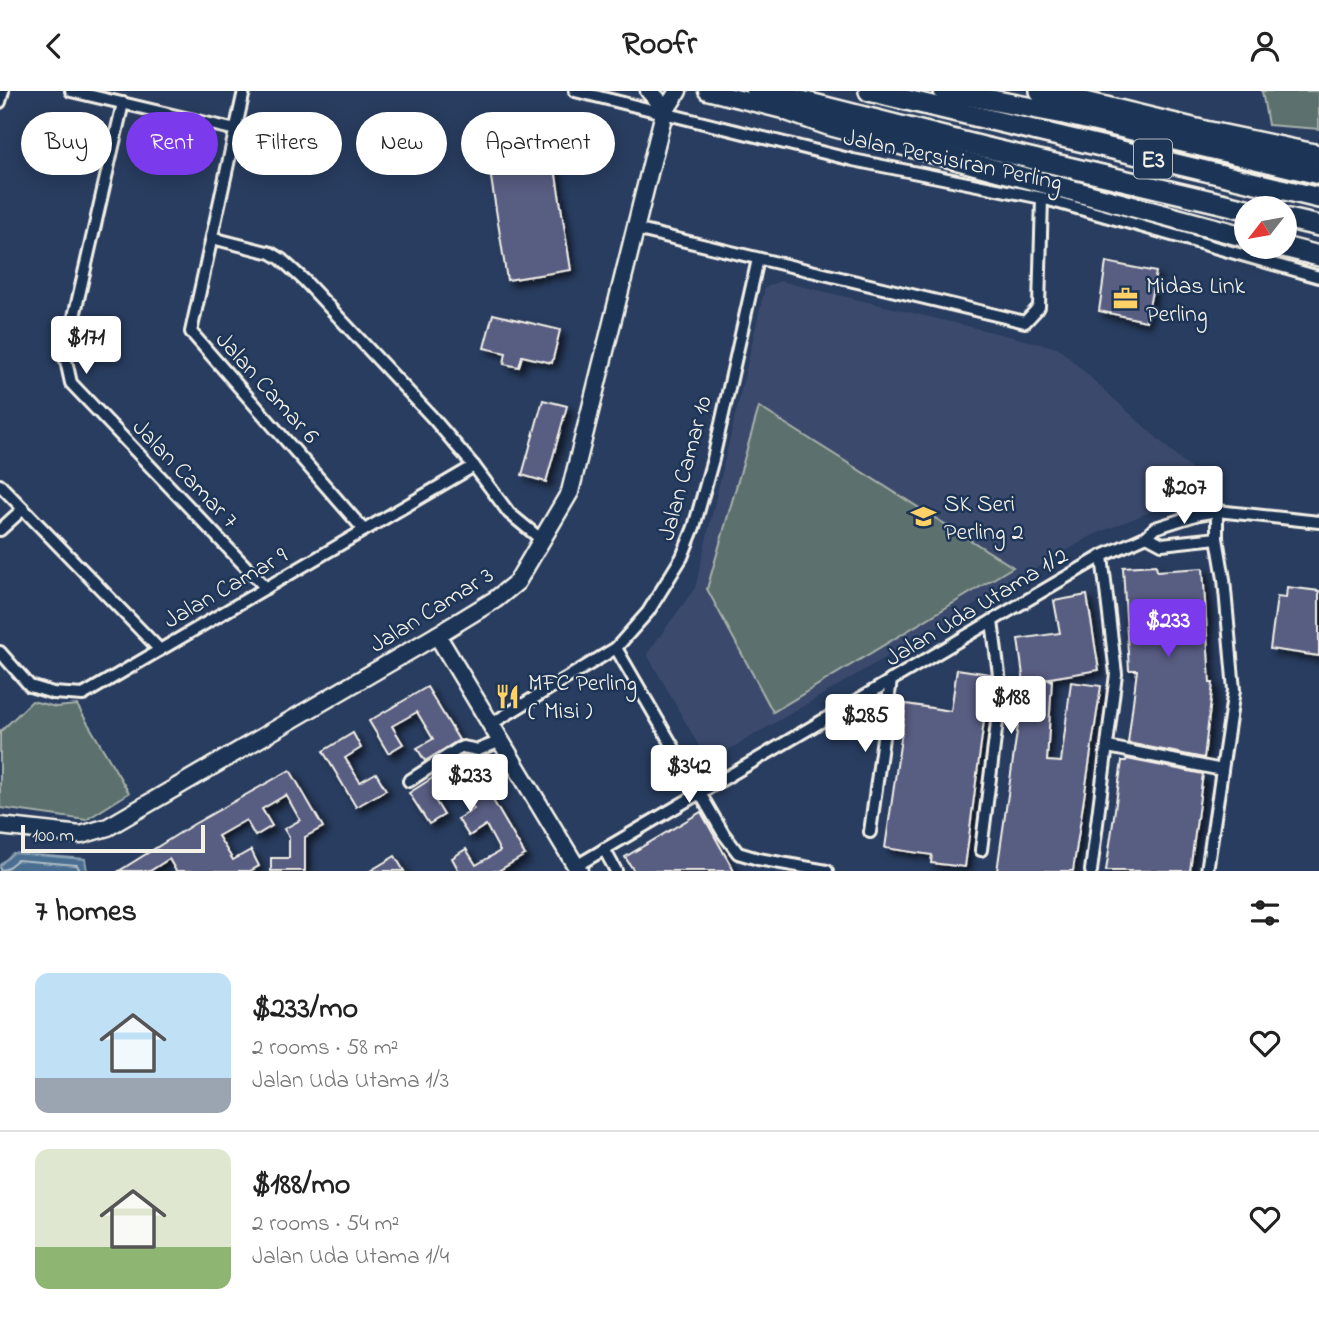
<!DOCTYPE html>
<meta charset="utf-8">
<style>
:root{--surface:#fff;--page:#f2f2f2;--text:#222;--muted:#767676;--line:#e0e0e0;--accent:#7c3aed}
body{margin:0;font-family:"Indie Flower",sans-serif;background:var(--page);color:var(--text);height:100vh;display:flex;flex-direction:column;font-size:26px;white-space:nowrap}
*{box-sizing:border-box;margin:0}
p{font-size:23px;color:var(--muted)}
.icon{flex:none;width:38px;height:38px;fill:none;stroke:currentColor;stroke-width:2;stroke-linecap:round;stroke-linejoin:round}
.map{position:relative;height:780px;overflow:hidden}
.details{display:flex;flex-direction:column;background:var(--surface);flex:1}
.details>*{flex:none}
.banner{position:absolute;left:21px;top:21px;width:700px;height:63px;display:flex;gap:14px}
.needle{width:46px;rotate:239deg}
.controls{position:absolute;left:1234px;top:105px;display:grid;gap:14px}
.controls a{display:grid;place-items:center;width:63px;height:63px;border-radius:50%;background:var(--surface);box-shadow:0 4px 18px #0003;font-size:35px}
.scale{position:absolute;left:21px;bottom:18px;width:184px;box-sizing:border-box;padding-left:7px;border:4px solid #f4f1e8;border-top:0;font-size:19px;line-height:24px;white-space:nowrap;color:#f4f1e8;-webkit-text-stroke:5px #1d3557;paint-order:stroke}
.price{position:absolute;translate:-50% -60px;padding:0 16px;border-radius:7px;background:#fff;color:#222;font-size:23px;line-height:46px;filter:drop-shadow(0 2px 4px #0008)}
.price::after{content:'';position:absolute;left:50%;top:42px;width:21px;height:16px;margin-left:-10px;background:inherit;clip-path:polygon(0 0,100% 0,50% 100%)}
.price.active{background:var(--accent);color:#fff}
ul{padding:0;list-style:none}
li{display:flex;align-items:center;gap:21px;height:175px;padding:0 35px}
li+li{border-top:2px solid var(--line)}
li span{display:grid;place-items:center;flex:none;width:196px;height:140px;border-radius:14px;color:#555}
li>.icon{margin-inline-start:auto}
span .icon{width:84px;height:84px;fill:#fffc;stroke-width:1}
li b{font-size:30px}
h2{display:flex;justify-content:space-between;align-items:center;height:84px;padding:0 35px;font-size:30px}
.pill{padding:0 24px;border-radius:32px;background:var(--surface);box-shadow:0 4px 18px #0003;font-size:24px;line-height:63px}
.pill.active{background:var(--accent);color:#fff}
header{display:flex;justify-content:space-between;align-items:center;height:91px;padding:0 35px;background:var(--surface);font-size:32px;font-weight:800}
.map>svg:first-child{display:block}
</style>
<header><svg class="icon" aria-label="back" viewBox="0 0 24 24"><path d="M15 5l-7 7 7 7"/></svg>Roofr<svg class="icon" aria-label="person" viewBox="0 0 24 24"><circle cx="12" cy="8" r="4"/><path d="M4 21q1-7 8-7t8 7"/></svg></header>
<div class="map">
<svg width="1319" height="780" viewBox="0 0 1319 780">
<defs>
<filter id="shadow"><feDropShadow dx="5" dy="5" stdDeviation="3.5" flood-color="#0009"/></filter>
</defs>
<rect width="100%" height="100%" fill="#293d60"/>
<filter id="ink" filterUnits="userSpaceOnUse"><feTurbulence type="fractalNoise" baseFrequency=".0143" numOctaves="2"/><feDisplacementMap in="SourceGraphic" scale="14" xChannelSelector="R" yChannelSelector="G"/><feConvolveMatrix kernelMatrix="1 2 1 2 8 2 1 2 1" color-interpolation-filters="sRGB"/></filter>
<g filter="url(#ink)">
<polygon fill="#3b4a6d" points="780,190 1058,257 1193,380 1182,408 1093,444 708,671 647,563 695,497 765,197"/>
<g fill="#5b716d" stroke="#a8b1aa" stroke-width="2">
<polygon points="1262,0 1319,0 1319,38 1268,34"/>
<polygon points="759,316 1013,476 773,621 707,498"/>
<polygon points="32,610 56,616 77,614 129,702 86,729 0,717 0,641"/>
</g>
<polygon fill="#496e91" stroke="#8da2b4" stroke-width="2" points="13,762 85,768 87,780 0,780 0,774"/>
<g fill="none" stroke-linecap="round" stroke-linejoin="round">
<polyline stroke="#b0bdc5" stroke-width="2" points="0,779 6,778 17,769 77,774 80,780"/>
</g>
<g fill="#585d82" stroke="#f4f1e8" stroke-width="2" filter="url(#shadow)">
<polygon points="551,52 571,179 507,189 487,61"/>
<polygon points="1106,171 1156,181 1146,230 1099,220"/>
<polygon points="493,223 560,239 552,272 522,265 519,276 504,273 506,262 484,257"/>
<polygon points="543,309 567,315 546,391 522,384"/>
<polygon points="1156,474 1157,480 1203,477 1210,592 1213,592 1204,667 1128,652 1137,579 1129,579 1123,476"/>
<polygon points="1287,496 1319,500 1319,565 1270,558 1277,506 1286,507"/>
<polygon points="1087,504 1099,579 1044,588 1052,589 1047,670 1061,671 1071,591 1101,595 1073,780 997,780 1024,592 1018,548 1060,542 1054,510"/>
<polygon points="957,578 990,583 965,776 931,772 932,764 885,757 906,613 951,620"/>
<polygon points="427,596 459,649 425,670 417,657 433,648 417,621 392,635 403,653 388,662 369,630"/>
<polygon points="353,642 361,657 345,667 360,691 376,682 386,699 356,716 323,660"/>
<polygon points="462,665 467,665 525,764 498,780 459,780 452,767 466,758 476,774 500,760 486,734 469,745 458,728 474,718 457,691 433,706 444,724 429,733 409,702 434,686 433,684"/>
<polygon points="1127,668 1203,683 1190,780 1106,780 1122,670 1126,670"/>
<polygon points="290,679 323,736 305,746 305,780 271,780 271,767 289,767 289,746 284,738 300,729 286,704 262,718 272,735 255,745 246,729 218,745 233,769 251,759 259,775 250,780 176,780 169,768 150,780 119,780 194,733"/>
<polygon points="701,721 734,780 634,780 625,766"/>
<polygon points="395,765 404,780 370,780"/>
</g>
<g fill="none" stroke-linecap="round" stroke-linejoin="round">
<defs>
<g id="street">
<polyline points="71,0 236,39"/>
<polyline points="244,0 191,241 364,439"/>
<polyline points="575,0 853,69 1042,107 1319,186"/>
<polyline points="0,11 3,0"/>
<polyline points="123,12 65,265 71,292 266,497"/>
<polyline points="635,138 1025,231 1039,216 1042,107"/>
<polyline points="212,147 271,162 281,168 304,189 432,326 474,375 509,422 543,450"/>
<polyline points="0,394 160,559"/>
<polyline points="0,439 23,418"/>
<polyline points="1147,445 1162,453 1217,447"/>
<polyline points="616,557 723,742 738,762 758,768 827,780"/>
<polyline points="0,561 30,595 53,602 83,604 474,375"/>
<polyline points="491,633 616,557 648,521 682,466 694,436 713,368 758,168"/>
<polyline points="1108,656 1222,679"/>
<polyline points="409,690 458,658 463,656 478,659 501,650"/>
<polyline points="870,741 891,589"/>
<polyline points="604,758 616,780"/>
<polyline points="981,759 1001,599 992,530"/>
<polyline points="576,775 1102,465 1147,445 1155,437 1199,423 1217,420 1319,431"/>
<polyline points="1091,780 1116,583 1102,465"/>
<polyline points="1207,780 1234,599 1224,488 1217,447 1217,420"/>
</g>
<g id="secondary">
<polyline points="649,0 657,8 664,22"/>
<polyline points="707,0 779,18"/>
<polyline points="437,544 579,780"/>
<polyline points="0,735 81,744 108,736 437,544 496,508 517,491 570,401 664,22 678,0"/>
</g>
<g id="highway">
<polyline points="756,0 788,20 828,34 1246,146"/>
<polyline points="869,0 1319,107"/>
<polyline points="944,0 1064,23 1319,83"/>
<polyline points="1040,0 1205,40 1319,64"/>
<polyline points="770,2 983,56 1246,118"/>
<polyline points="1284,127 1319,135"/>
<polyline points="1284,156 1319,165"/>
</g>
</defs>
<use href="#street" stroke="#f4f1e8" stroke-width="16"/>
<use href="#secondary" stroke="#f4f1e8" stroke-width="21"/>
<use href="#highway" stroke="#f4f1e8" stroke-width="24"/>
<use href="#street" stroke="#1d3557" stroke-width="10"/>
<use href="#secondary" stroke="#1d3557" stroke-width="16"/>
<use href="#highway" stroke="#1d3557" stroke-width="19"/>
</g>
</g>
<defs>
<symbol id="office-bare" viewBox="-9 -9 18 18"><path d="M-6-3h4V-5.5h4V-3h4V5H-6ZM-1-4.5V-3h2v-1.5ZM-6 0V1H6V0Z" fill="#ffd166" stroke="#1d3557" stroke-width="2.5" paint-order="stroke"/></symbol>
<symbol id="school-bare" viewBox="-9 -9 18 18"><path d="M0-5L7-2L0 1L-7-2ZM-4 1L0 2.5L4 1V4Q0 6-4 4Z" fill="#ffd166" stroke="#1d3557" stroke-width="2.5" paint-order="stroke"/></symbol>
<symbol id="restaurant-bare" viewBox="-9 -9 18 18"><path d="M-5-6h1v4h1v-4h1v4h1v-4h1v5L-1.5 .5V6h-2V.5L-5-1ZM5-6V6H3V1.5H1.5Q1.5-4 5-6Z" fill="#ffd166" stroke="#1d3557" stroke-width="2.5" paint-order="stroke"/></symbol>
</defs>
<g fill-rule="evenodd">
<use href="#office-bare" x="1108" y="190" width="35" height="35"/>
<use href="#school-bare" x="906" y="408" width="35" height="35"/>
<use href="#restaurant-bare" x="490" y="588" width="35" height="35"/>
</g>
<g text-anchor="middle" stroke-width="5" stroke-linejoin="round" paint-order="stroke">
<rect fill="#1d3557" stroke="#b4b9bc" stroke-width="2" x="1134" y="48.5" width="38" height="39" rx="5"/>
<g font-size="23" font-weight="bold" fill="#f4f1e8">
<text x="1153" y="76">E3</text>
</g>
<g font-size="24" fill="#f4f1e8" stroke="#1d3557">
<text transform="translate(953 68) rotate(12)" y="8">Jalan Persisiran Perling</text>
<text transform="translate(268 296) rotate(48)" y="8">Jalan Camar 6</text>
<text transform="translate(684 377) rotate(-75)" y="8">Jalan Camar 10</text>
<text transform="translate(186 382) rotate(46)" y="8">Jalan Camar 7</text>
<text transform="translate(225 496) rotate(-30)" y="8">Jalan Camar 9</text>
<text transform="translate(976 515) rotate(-31)" y="8">Jalan Uda Utama 1/2</text>
<text transform="translate(431 518) rotate(-32)" y="8">Jalan Camar 3</text>
</g>
<g font-size="24" fill="#f4f1e8" stroke="#1d3557" text-anchor="start">
<text x="1146" y="202">Midas Link<tspan x="1146" dy="28">Perling</tspan></text>
<text x="944" y="420">SK Seri<tspan x="944" dy="28">Perling 2</tspan></text>
<text x="528" y="599">MFC Perling<tspan x="528" dy="28">( Misi )</tspan></text>
</g>
</g>
</svg>
<div class="controls">
<a><svg class="needle" viewBox="-14 -14 28 28"><path d="M0-13l5 13h-10z" fill="#e53935"/><path d="M0 13l5-13h-10z" fill="#767676"/></svg></a>
</div>
<div class="scale">100 m</div>
<b class="price" style="left:86px;top:285px">$171</b>
<b class="price" style="left:1184px;top:435px">$207</b>
<b class="price active" style="left:1168px;top:568px">$233</b>
<b class="price" style="left:1011px;top:645px">$188</b>
<b class="price" style="left:865px;top:663px">$285</b>
<b class="price" style="left:689px;top:714px">$342</b>
<b class="price" style="left:470px;top:723px">$233</b>
<div class="banner">
<a class="pill">Buy</a>
<a class="pill active">Rent</a>
<a class="pill">Filters</a>
<a class="pill">New</a>
<a class="pill">Apartment</a>
</div>
</div>
<section class="details">
<h2>7 homes<svg class="icon" aria-label="filters" viewBox="0 0 24 24"><path d="M4 7h16M4 17h16"/><circle cx="9" cy="7" r="2"/><circle cx="15" cy="17" r="2"/></svg></h2>
<ul>
<li><span style="background:linear-gradient(#bfe0f5 75%,#9aa5b1 0)"><svg class="icon" aria-label="home" viewBox="0 0 24 24"><path d="M3 11l9-7 9 7M6 9v11h12V9"/></svg></span><div><b>$233/mo</b><p>2 rooms · 58 m²</p><p>Jalan Uda Utama 1/3</p></div><svg class="icon" aria-label="heart" viewBox="0 0 24 24"><path d="M12 20l-8-8c-3-5 5-10 8-4 3-6 11-1 8 4z"/></svg></li>
<li><span style="background:linear-gradient(#dfe7d0 70%,#8fb573 0)"><svg class="icon" aria-label="home" viewBox="0 0 24 24"><path d="M3 11l9-7 9 7M6 9v11h12V9"/></svg></span><div><b>$188/mo</b><p>2 rooms · 54 m²</p><p>Jalan Uda Utama 1/4</p></div><svg class="icon" aria-label="heart" viewBox="0 0 24 24"><path d="M12 20l-8-8c-3-5 5-10 8-4 3-6 11-1 8 4z"/></svg></li>
</ul>
</section>
